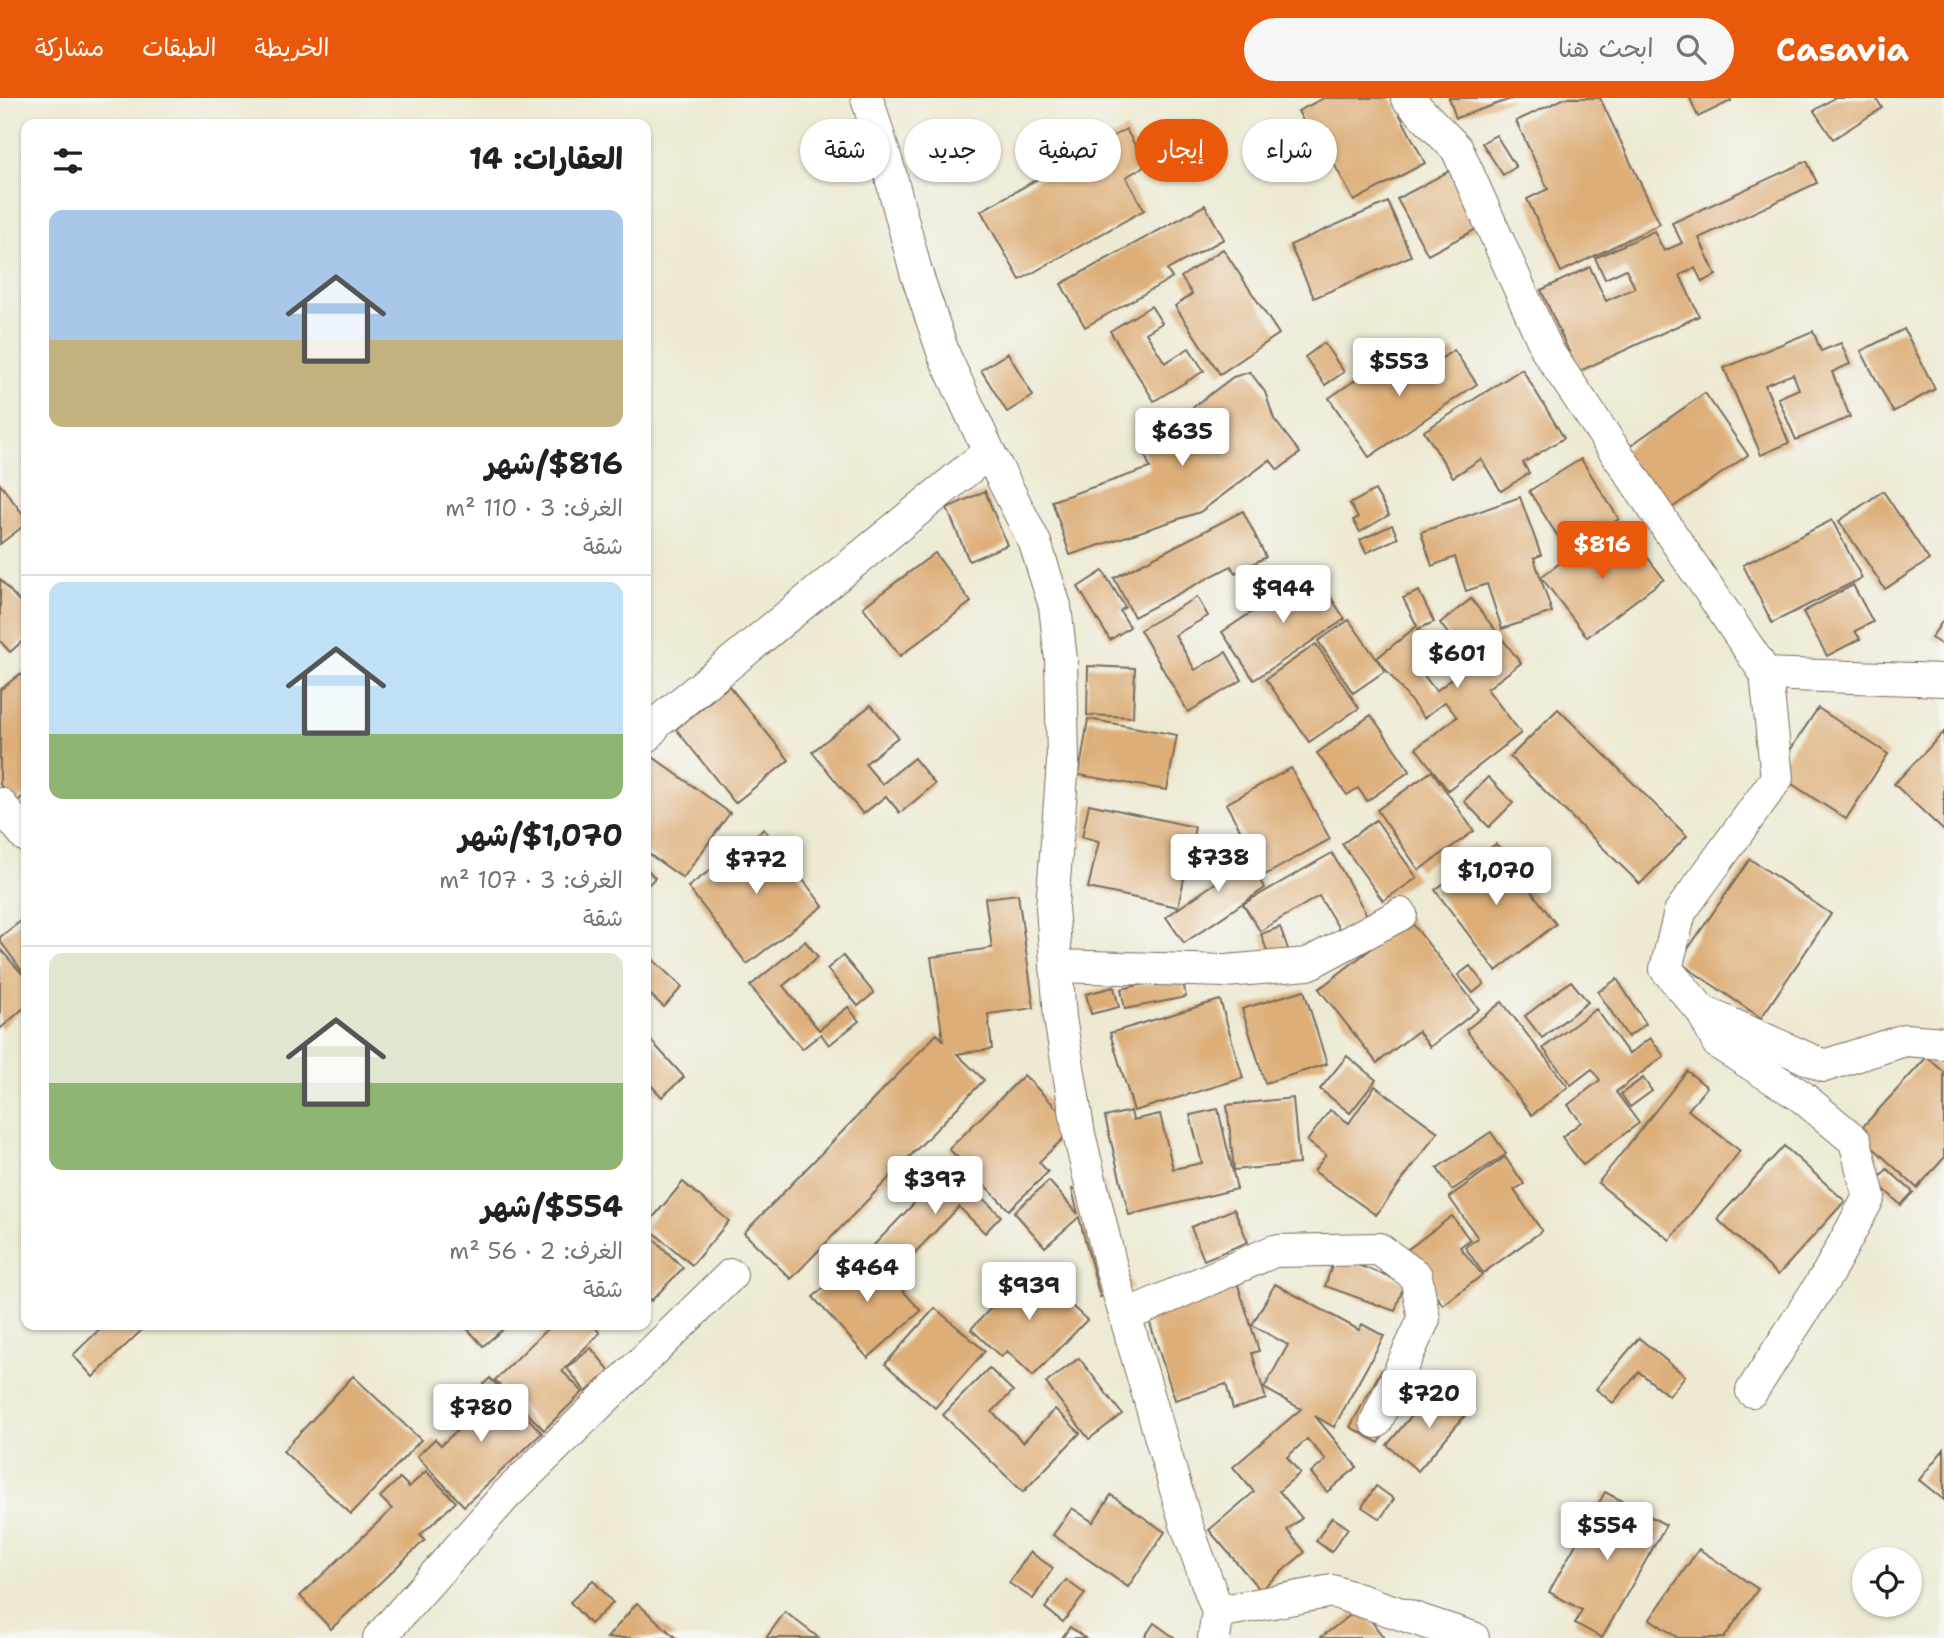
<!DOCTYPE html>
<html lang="ar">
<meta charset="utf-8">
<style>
:root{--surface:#fff;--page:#f6f6f6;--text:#202124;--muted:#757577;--line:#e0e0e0;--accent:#ea580c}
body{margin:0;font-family:"Shantell Sans","Playpen Sans Arabic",sans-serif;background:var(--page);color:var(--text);direction:rtl;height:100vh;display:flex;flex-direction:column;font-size:26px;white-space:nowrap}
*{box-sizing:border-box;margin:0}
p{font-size:23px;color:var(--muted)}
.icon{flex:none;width:38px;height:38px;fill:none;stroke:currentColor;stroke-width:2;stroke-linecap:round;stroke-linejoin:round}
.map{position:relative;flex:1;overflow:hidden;direction:ltr}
.drawer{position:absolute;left:21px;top:21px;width:630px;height:1211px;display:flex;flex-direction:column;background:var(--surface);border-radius:14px;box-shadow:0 2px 5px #0004;direction:rtl}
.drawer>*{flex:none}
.hud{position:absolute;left:672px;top:21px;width:665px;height:63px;direction:rtl;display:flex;gap:14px}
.buttons{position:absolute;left:1852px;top:1449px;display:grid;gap:14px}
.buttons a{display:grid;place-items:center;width:70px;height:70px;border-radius:50%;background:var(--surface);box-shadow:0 2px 5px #0004;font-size:35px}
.price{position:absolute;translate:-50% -60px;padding:0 16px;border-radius:7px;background:#fff;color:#222;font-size:23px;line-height:46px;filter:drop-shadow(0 2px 4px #0008)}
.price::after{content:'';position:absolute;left:50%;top:42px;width:21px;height:16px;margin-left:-10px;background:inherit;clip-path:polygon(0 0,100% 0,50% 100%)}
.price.current{background:var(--accent);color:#fff}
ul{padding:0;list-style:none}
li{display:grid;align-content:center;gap:14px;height:371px;padding:0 28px}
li+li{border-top:2px solid var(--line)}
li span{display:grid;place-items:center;height:217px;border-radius:14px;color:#555}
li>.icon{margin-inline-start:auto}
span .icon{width:126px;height:126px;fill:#fffc;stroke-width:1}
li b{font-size:30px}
h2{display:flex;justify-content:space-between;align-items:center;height:84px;padding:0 28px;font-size:30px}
.pill{padding:0 24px;border-radius:32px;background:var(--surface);box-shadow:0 2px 5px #0004;font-size:24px;line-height:63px}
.pill.current{background:var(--accent);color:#fff}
header{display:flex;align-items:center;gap:42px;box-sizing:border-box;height:98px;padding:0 35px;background:var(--accent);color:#fff}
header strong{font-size:33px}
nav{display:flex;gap:38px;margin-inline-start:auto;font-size:24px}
.search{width:490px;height:63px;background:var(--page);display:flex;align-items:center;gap:18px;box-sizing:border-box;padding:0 24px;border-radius:38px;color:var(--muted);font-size:26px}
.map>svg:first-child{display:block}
</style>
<header>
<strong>Casavia</strong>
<div class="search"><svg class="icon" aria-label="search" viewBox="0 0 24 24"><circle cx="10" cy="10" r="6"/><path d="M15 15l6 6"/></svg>ابحث هنا</div>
<nav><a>الخريطة</a><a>الطبقات</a><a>مشاركة</a></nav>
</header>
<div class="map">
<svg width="1944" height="1540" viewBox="0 0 1944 1540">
<rect width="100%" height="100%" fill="#f6f6f2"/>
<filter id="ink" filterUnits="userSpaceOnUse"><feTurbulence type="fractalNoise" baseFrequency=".0143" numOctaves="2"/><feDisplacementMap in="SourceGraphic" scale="14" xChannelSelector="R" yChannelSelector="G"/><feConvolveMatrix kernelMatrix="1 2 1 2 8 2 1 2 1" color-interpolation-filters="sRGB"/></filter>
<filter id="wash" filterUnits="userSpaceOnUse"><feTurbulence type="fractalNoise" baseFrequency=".00686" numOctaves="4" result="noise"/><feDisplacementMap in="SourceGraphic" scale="28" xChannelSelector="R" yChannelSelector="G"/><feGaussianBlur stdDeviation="1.57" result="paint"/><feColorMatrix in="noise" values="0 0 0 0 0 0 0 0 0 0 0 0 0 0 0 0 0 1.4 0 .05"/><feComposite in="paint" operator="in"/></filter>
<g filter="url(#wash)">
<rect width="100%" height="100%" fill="#ede9d2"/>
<g id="blocks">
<g fill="#ddae78">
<polygon points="1324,0 1391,0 1425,65 1354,103 1324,47 1317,50 1298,13"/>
<polygon points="1449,0 1514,0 1456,20"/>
<polygon points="1565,0 1600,0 1660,126 1561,174 1527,101 1548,91 1516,23"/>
<polygon points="1690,0 1730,0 1731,3 1698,19"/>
<polygon points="1834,0 1876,0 1882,10 1833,41 1814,13"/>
<polygon points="1126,31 1146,67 1126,79 1144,112 1020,182 981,113"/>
<polygon points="1496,37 1516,69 1503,77 1482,45"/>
<polygon points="1807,63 1817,85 1699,140 1716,177 1702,184 1695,170 1680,177 1699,218 1578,274 1541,192 1590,169 1606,203 1635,190 1626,171 1605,181 1595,160 1654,133 1664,153 1682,145 1672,125"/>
<polygon points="1451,72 1482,128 1428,157 1397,101"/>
<polygon points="1388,104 1411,158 1314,200 1290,147"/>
<polygon points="1205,107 1224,141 1167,172 1172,180 1085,229 1061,186"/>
<polygon points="1223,151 1279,236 1220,276 1175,208 1192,196 1181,179"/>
<polygon points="1151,208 1162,225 1146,235 1165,265 1189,250 1204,273 1154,303 1110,233"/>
<polygon points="1904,231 1935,291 1893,314 1861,253"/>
<polygon points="1813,233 1821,253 1841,245 1850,266 1832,274 1850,319 1796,342 1778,300 1799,291 1793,276 1765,287 1789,345 1761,357 1724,270"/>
<polygon points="1324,245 1344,274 1325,287 1305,259"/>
<polygon points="1454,252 1477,286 1369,359 1329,300 1398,253 1415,278"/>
<polygon points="1008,255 1033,298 1007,314 981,272"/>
<polygon points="1522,271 1564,340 1523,365 1529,375 1501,393 1481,361 1453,379 1424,333"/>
<polygon points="1250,274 1265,294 1274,321 1300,355 1278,372 1270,362 1200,414 1070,457 1052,403 1150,370 1142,348 1233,279"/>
<polygon points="1705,295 1748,357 1663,416 1620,355"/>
<polygon points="1581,361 1619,421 1567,453 1529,393"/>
<polygon points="0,386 26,420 26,426 0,446"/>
<polygon points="1375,392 1389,417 1360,434 1353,422 1358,420 1350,406"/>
<polygon points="985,393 1007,447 969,463 947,410"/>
<polygon points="1883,393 1929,462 1885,491 1839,423"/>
<polygon points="1520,399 1541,457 1534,460 1552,514 1502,531 1487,486 1466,493 1455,459 1432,468 1421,434"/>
<polygon points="1243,413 1266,459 1235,475 1231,468 1134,519 1114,480"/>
<polygon points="1832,422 1862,480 1772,525 1743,467"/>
<polygon points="1392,427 1398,440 1366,455 1360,442"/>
<polygon points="1628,434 1664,481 1587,539 1541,479 1598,437 1608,450"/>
<polygon points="935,455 971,504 900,558 863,509"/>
<polygon points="1103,473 1125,509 1120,513 1130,529 1110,542 1078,489"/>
<polygon points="1313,473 1345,521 1254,582 1222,534"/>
<polygon points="0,481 26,511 26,540 10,554 0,543"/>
<polygon points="1853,487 1873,524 1855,533 1860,541 1827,558 1803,514"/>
<polygon points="1419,493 1434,524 1418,531 1434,551 1415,566 1436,593 1471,566 1440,525 1471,501 1521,565 1487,591 1521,635 1448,692 1416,650 1457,619 1445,604 1424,620 1377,560 1417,528 1403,500"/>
<polygon points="1197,499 1208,518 1175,537 1195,572 1226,554 1242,582 1188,614 1140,532"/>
<polygon points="1944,521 1944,548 1931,540"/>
<polygon points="1349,522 1385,573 1353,595 1318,543"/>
<polygon points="1316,546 1359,610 1309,644 1266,581"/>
<polygon points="1088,568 1135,570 1133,619 1087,617"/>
<polygon points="20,576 26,583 26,696 15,705 0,687 0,592"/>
<polygon points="729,588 789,662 735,705 676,631"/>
<polygon points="871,607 898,639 865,666 882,686 914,660 935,686 900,715 886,698 863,716 812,654"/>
<polygon points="1818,610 1888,656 1846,721 1775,675"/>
<polygon points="1558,611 1687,738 1640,786 1510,659"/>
<polygon points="1371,617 1410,673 1367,703 1358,690 1347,697 1317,655"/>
<polygon points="1088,621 1177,637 1167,692 1079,677"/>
<polygon points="1944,634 1944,733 1894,686"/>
<polygon points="646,654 730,715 683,780 646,754"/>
<polygon points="1291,670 1330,741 1265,777 1226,706"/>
<polygon points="1432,673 1474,733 1419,772 1377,712"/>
<polygon points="1488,679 1513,705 1489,729 1464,703"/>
<polygon points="1089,706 1195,729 1178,809 1088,790 1099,743 1082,739"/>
<polygon points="1376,722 1417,780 1383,803 1342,746"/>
<polygon points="764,731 823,808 747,866 688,789"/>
<polygon points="1231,742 1265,790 1184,845 1166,819 1224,779 1209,758"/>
<polygon points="1496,746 1556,826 1496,873 1435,792"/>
<polygon points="1332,755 1368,819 1341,834 1319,798 1260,833 1243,806"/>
<polygon points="1750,761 1831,816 1761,920 1679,864"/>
<polygon points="646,770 655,780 646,789"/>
<polygon points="1018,796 1034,910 988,916 992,951 957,956 984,982 791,1181 744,1135 937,936 943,942 931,859 992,850 985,800"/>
<polygon points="1402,812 1479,911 1430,949 1418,933 1377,965 1319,891 1381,843"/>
<polygon points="26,819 26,878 0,843 0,839"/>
<polygon points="1280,829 1293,865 1274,872 1261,836"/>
<polygon points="805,843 818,859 783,888 819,932 848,909 859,923 829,947 821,936 802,951 750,888"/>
<polygon points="0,851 26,880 26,908 0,931"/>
<polygon points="648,857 682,889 664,909 646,893 646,859"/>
<polygon points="843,858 874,895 858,908 827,871"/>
<polygon points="1470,868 1484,886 1473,895 1458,877"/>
<polygon points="1182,878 1186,899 1125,911 1121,891"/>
<polygon points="1617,881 1646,926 1628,939 1598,894"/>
<polygon points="1571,883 1588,904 1542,940 1525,918"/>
<polygon points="1114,889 1119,909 1091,916 1086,896"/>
<polygon points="1304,892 1327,966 1265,985 1242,911"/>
<polygon points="1220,902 1243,980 1134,1013 1110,935"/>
<polygon points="1502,904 1568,989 1532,1017 1466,932"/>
<polygon points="1596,911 1629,956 1650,940 1664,958 1616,994 1639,1025 1583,1067 1562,1039 1581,1024 1568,1007 1600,982 1592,971 1571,987 1543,950"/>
<polygon points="646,937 684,979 662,999 646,982"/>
<polygon points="1347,958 1376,982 1350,1015 1320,991"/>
<polygon points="1927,959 1944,974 1944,1060 1917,1090 1857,1035"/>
<polygon points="1687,973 1707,989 1688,1012 1740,1053 1670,1142 1598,1085"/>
<polygon points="1024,977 1075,1029 1039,1064 1048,1074 1009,1112 949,1051"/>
<polygon points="1643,980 1652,993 1630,1009 1621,996"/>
<polygon points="1375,988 1438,1034 1376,1117 1314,1073 1326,1057 1307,1043 1330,1012 1349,1025"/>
<polygon points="1293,1000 1299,1066 1234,1072 1227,1007"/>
<polygon points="1218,1011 1237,1091 1129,1117 1105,1019 1131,1013 1133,1022 1160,1016 1173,1071 1202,1065 1190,1017"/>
<polygon points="1491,1034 1506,1056 1452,1092 1437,1070"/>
<polygon points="1784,1048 1845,1103 1778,1177 1717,1121"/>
<polygon points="1505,1059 1524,1086 1514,1092 1542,1133 1483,1175 1465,1149 1478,1140 1449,1099"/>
<polygon points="950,1068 1001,1118 985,1135 959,1109 899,1171 874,1147"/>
<polygon points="1887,1071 1913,1094 1901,1107 1876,1084"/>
<polygon points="1049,1083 1078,1116 1072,1091 1104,1083 1132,1191 1100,1199 1079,1119 1045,1149 1014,1114"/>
<polygon points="683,1084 729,1123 692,1167 646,1128"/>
<polygon points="1234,1111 1248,1144 1204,1162 1191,1129"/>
<polygon points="1452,1118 1470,1142 1460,1149 1482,1177 1443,1207 1403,1155"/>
<polygon points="646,1133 683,1170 651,1203 646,1198"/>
<polygon points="867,1152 921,1213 868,1260 813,1199"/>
<polygon points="1335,1159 1405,1184 1395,1213 1325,1188"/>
<polygon points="1030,1169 1087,1222 1033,1278 1007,1253 1001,1259 971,1231"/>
<polygon points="1236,1181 1259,1253 1252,1255 1266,1301 1233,1311 1226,1286 1175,1302 1145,1210"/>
<polygon points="1275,1186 1359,1232 1362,1226 1384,1238 1334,1329 1315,1318 1357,1369 1327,1394 1311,1375 1326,1362 1307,1341 1287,1359 1300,1375 1279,1393 1302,1420 1287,1432 1305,1454 1260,1492 1209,1432 1254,1394 1233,1369 1301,1311 1264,1290 1288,1247 1252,1227"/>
<polygon points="935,1210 985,1253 935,1310 885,1266"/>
<polygon points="104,1227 147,1227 93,1279 73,1257"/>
<polygon points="464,1227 508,1227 483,1248"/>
<polygon points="551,1227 593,1227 600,1235 562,1273 583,1294 544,1332 495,1282"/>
<polygon points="1639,1240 1685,1278 1669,1298 1639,1274 1613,1305 1596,1291"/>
<polygon points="591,1250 610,1273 586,1294 567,1270"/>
<polygon points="1079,1260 1122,1316 1089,1341 1046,1285"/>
<polygon points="989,1270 1013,1293 992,1314 1023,1344 1055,1311 1080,1335 1023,1394 943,1317"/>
<polygon points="1381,1273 1411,1289 1379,1345 1350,1329"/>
<polygon points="353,1278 421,1342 351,1416 283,1353"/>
<polygon points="490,1280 542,1335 464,1408 417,1358 435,1341 441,1347 481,1311 470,1299"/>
<polygon points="1454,1292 1473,1308 1418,1373 1387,1347 1423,1304 1435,1314"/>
<polygon points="1944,1351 1944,1402 1919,1382"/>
<polygon points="426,1373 456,1404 420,1437 425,1442 331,1531 300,1498 392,1411 380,1399 400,1380 409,1389"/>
<polygon points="1376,1388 1394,1401 1380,1421 1362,1409"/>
<polygon points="1605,1394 1666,1427 1602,1540 1575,1525 1582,1512 1549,1494"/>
<polygon points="1111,1397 1165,1434 1128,1489 1053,1437 1072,1410 1093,1424"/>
<polygon points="1332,1419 1348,1430 1331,1454 1316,1443"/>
<polygon points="1699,1451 1758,1491 1724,1540 1678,1540 1650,1521"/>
<polygon points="1030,1454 1053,1470 1033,1501 1009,1485"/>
<polygon points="593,1482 613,1505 590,1526 570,1504"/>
<polygon points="1066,1482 1085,1496 1063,1524 1045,1510"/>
<polygon points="637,1505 676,1540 607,1540"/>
<polygon points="1361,1509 1384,1540 1320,1540"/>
<polygon points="785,1514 819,1540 766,1540"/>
<polygon points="1154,1525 1175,1540 1144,1540"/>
<polygon points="1070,1529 1085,1540 1062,1540"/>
</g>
</g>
</g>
<g filter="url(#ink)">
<use href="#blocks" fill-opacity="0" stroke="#796d5d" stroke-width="2"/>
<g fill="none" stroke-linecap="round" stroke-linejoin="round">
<defs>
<g id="minor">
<polyline points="867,0 890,75 916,174 944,257 989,354 1035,445 1055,508 1061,562 1063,664 1052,809 1060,920 1079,1036 1111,1169 1186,1426 1218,1514 1214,1540"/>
<polyline points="1407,0 1457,51 1548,254 1766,576 1777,680 1680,814 1666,871 1702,913 1824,968 1905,942 1944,945"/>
<polyline points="1766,576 1944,582"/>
<polyline points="646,639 658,624 989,354"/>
<polyline points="0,706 26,738"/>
<polyline points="1056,868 1226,873 1308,866 1401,816"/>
<polyline points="1702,913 1718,945 1801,998 1855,1043 1869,1099 1828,1175 1752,1293"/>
<polyline points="1125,1218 1274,1153 1379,1151 1416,1178 1424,1221 1376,1324"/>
<polyline points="1218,1514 1332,1493 1473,1540"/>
<polyline points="379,1540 505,1398 731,1177"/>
</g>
</defs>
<use href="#minor" stroke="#796d5d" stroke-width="34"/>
<use href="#minor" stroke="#fff" stroke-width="32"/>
</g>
</g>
</svg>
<div class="buttons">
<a><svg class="icon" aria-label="locate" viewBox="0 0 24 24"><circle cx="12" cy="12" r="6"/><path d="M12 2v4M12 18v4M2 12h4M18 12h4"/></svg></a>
</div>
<b class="price" style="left:1399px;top:300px">$553</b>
<b class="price" style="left:1182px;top:370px">$635</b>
<b class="price current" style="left:1602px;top:483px">$816</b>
<b class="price" style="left:1283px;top:527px">$944</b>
<b class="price" style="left:1457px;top:592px">$601</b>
<b class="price" style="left:1218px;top:796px">$738</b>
<b class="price" style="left:756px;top:798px">$772</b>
<b class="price" style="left:1496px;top:809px">$1,070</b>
<b class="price" style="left:935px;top:1118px">$397</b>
<b class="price" style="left:867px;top:1206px">$464</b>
<b class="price" style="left:1029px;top:1224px">$939</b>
<b class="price" style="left:1429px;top:1332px">$720</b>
<b class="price" style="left:481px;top:1346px">$780</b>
<b class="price" style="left:1607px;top:1464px">$554</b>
<div class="hud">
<a class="pill">شراء</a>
<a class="pill current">إيجار</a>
<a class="pill">تصفية</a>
<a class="pill">جديد</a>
<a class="pill">شقة</a>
</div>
<section class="drawer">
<h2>العقارات: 14<svg class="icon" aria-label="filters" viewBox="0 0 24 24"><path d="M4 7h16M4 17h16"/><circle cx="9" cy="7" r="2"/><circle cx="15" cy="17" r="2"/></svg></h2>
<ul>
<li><span style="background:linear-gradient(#a9c7e8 60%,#c2b280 0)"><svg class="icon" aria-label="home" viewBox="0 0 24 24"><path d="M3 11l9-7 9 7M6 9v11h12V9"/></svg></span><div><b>$816/شهر</b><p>الغرف: 3 · 110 m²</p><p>شقة</p></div></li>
<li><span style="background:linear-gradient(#bfe0f5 70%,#8fb573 0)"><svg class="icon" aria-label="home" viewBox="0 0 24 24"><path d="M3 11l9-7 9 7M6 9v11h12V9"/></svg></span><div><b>$1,070/شهر</b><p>الغرف: 3 · 107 m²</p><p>شقة</p></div></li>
<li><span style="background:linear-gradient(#dfe7d0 60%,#8fb573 0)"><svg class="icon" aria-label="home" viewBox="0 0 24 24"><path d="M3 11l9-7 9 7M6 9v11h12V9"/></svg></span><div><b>$554/شهر</b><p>الغرف: 2 · 56 m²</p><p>شقة</p></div></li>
</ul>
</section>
</div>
